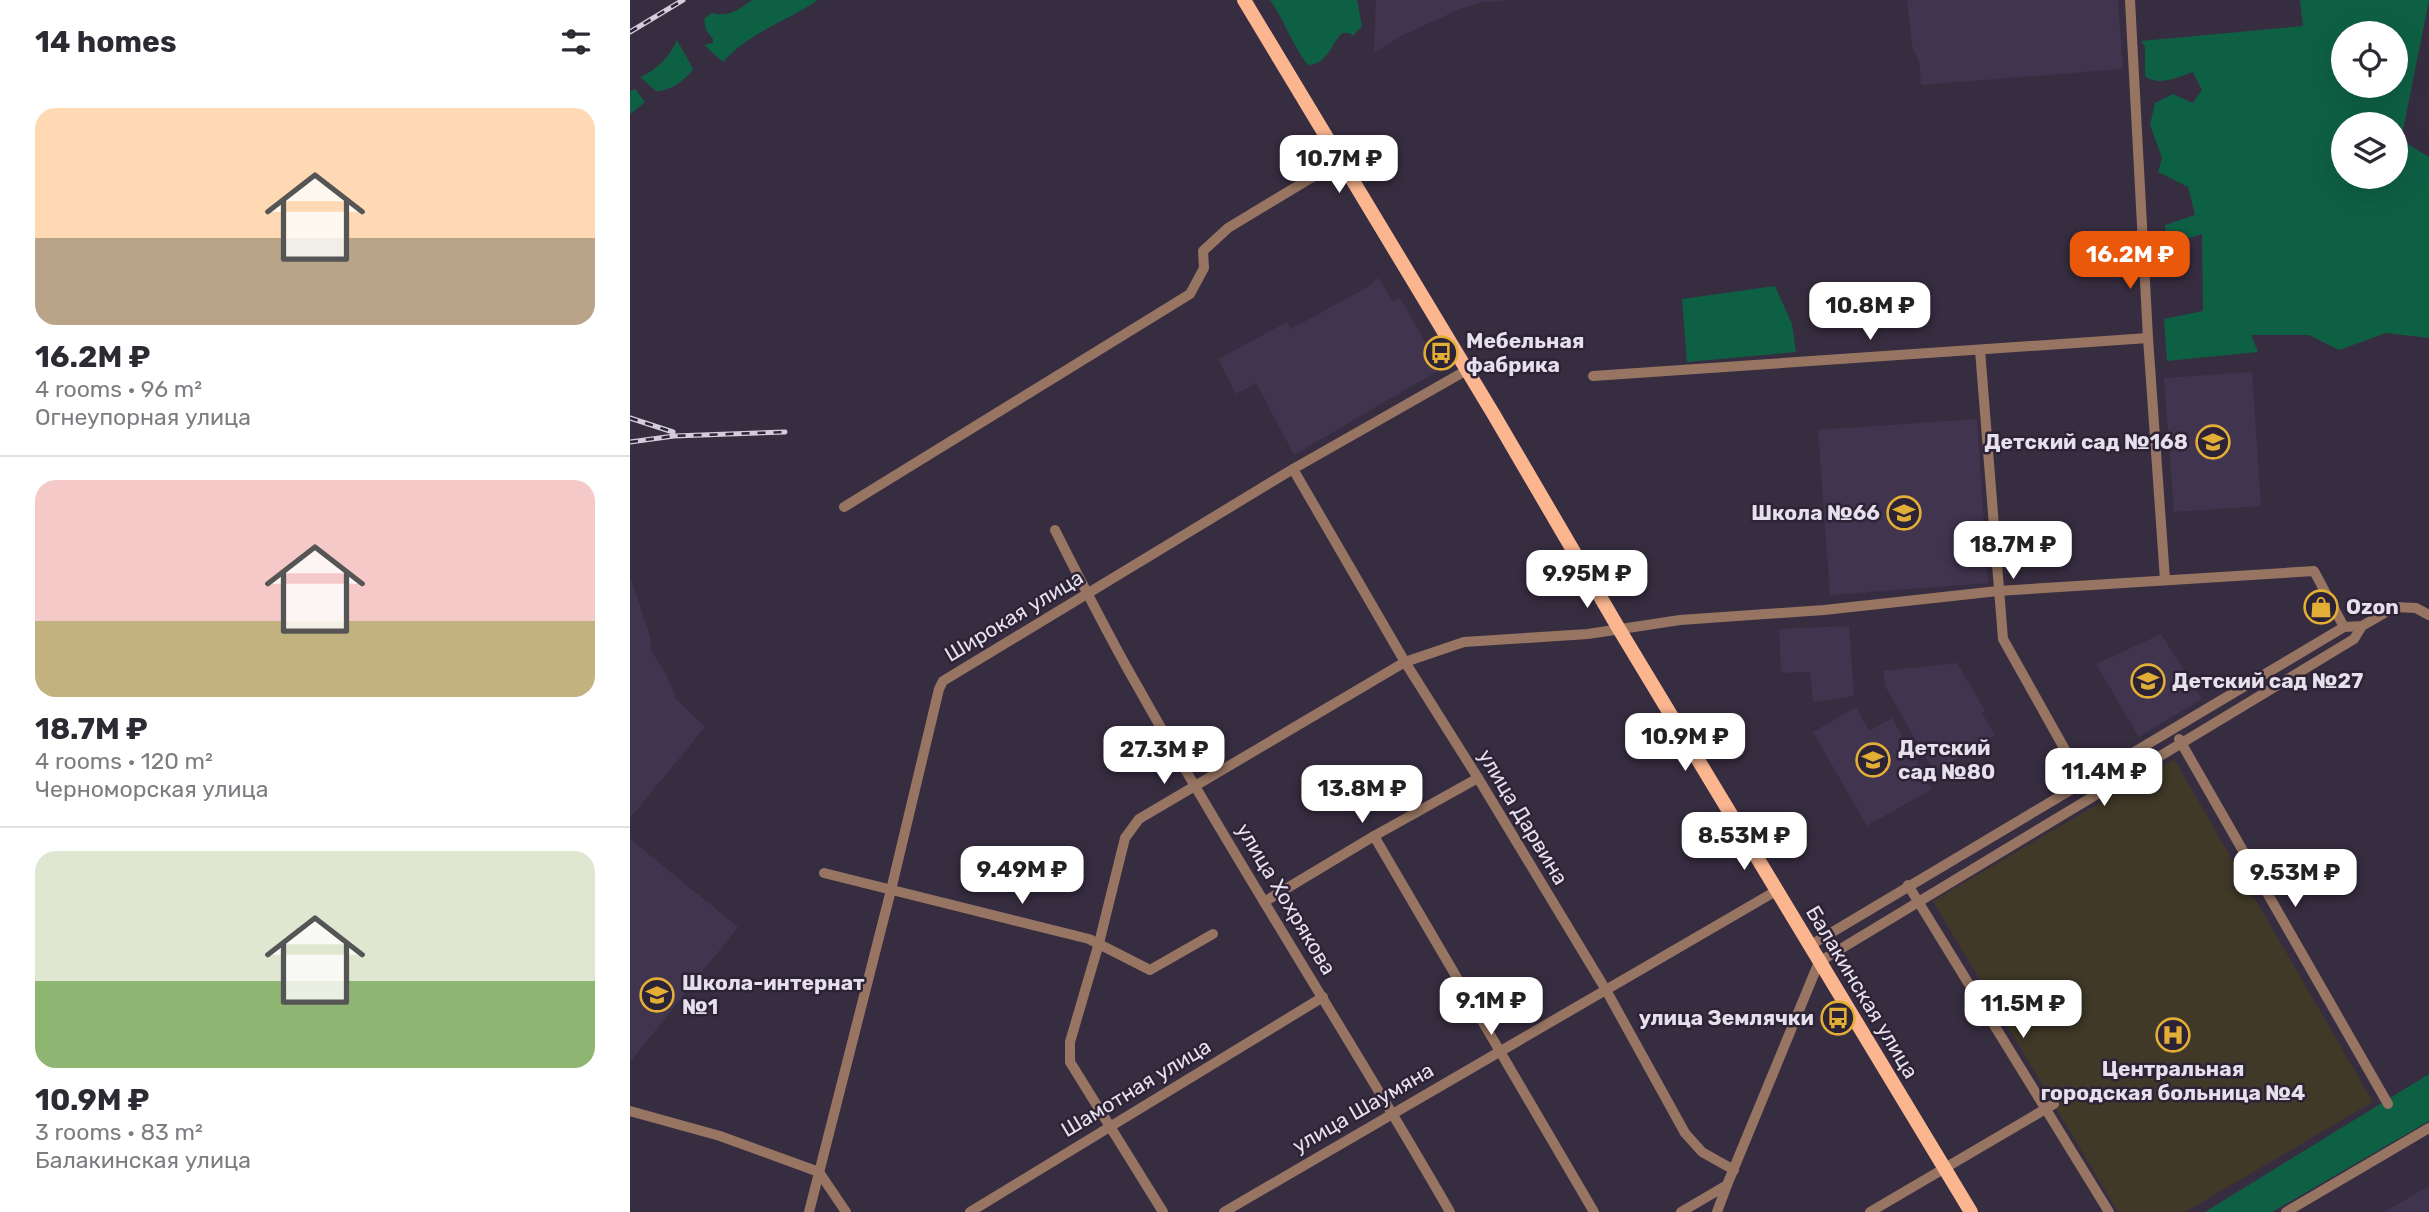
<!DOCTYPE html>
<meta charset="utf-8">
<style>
:root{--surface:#fff;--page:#f2f2f3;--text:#2b2b33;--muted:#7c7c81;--line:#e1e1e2;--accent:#ea580c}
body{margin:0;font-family:Rubik,sans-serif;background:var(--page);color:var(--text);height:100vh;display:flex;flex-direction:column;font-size:26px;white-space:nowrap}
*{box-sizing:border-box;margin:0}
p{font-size:23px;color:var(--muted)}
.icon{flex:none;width:38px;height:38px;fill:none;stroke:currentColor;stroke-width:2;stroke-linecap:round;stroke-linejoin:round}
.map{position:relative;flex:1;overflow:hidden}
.drawer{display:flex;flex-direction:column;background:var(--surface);width:630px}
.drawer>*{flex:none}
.buttons{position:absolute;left:1701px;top:21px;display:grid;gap:14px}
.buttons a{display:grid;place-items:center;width:77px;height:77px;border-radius:50%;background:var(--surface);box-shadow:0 7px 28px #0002;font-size:35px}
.price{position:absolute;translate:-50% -60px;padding:0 16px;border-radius:14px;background:#fff;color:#222;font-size:23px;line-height:46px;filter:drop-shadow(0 2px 4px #0008)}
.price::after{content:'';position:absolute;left:50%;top:42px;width:21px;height:16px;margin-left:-10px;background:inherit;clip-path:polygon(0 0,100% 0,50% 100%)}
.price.selected{background:var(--accent);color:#fff}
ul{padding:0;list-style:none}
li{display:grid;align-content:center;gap:14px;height:371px;padding:0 35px}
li+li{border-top:2px solid var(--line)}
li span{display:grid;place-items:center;height:217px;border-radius:21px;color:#555}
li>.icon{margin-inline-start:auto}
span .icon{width:126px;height:126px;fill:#fffc;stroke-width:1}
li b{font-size:30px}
h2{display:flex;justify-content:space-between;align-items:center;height:84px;padding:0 35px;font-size:30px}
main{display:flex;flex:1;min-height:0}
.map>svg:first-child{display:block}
</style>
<main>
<section class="drawer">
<h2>14 homes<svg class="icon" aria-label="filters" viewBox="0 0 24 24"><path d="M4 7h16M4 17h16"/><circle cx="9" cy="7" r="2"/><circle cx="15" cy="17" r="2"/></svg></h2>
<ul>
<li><span style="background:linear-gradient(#ffd9b3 60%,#b9a48a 0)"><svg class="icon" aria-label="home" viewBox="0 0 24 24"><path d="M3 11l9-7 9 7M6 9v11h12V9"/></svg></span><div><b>16.2M ₽</b><p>4 rooms · 96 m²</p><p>Огнеупорная улица</p></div></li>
<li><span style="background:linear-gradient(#f6c9c9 65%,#c2b280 0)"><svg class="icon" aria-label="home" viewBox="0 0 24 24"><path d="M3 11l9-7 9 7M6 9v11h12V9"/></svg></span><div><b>18.7M ₽</b><p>4 rooms · 120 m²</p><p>Черноморская улица</p></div></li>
<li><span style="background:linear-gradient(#dfe7d0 60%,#8fb573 0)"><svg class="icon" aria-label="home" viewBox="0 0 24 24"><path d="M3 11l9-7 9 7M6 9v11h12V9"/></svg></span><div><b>10.9M ₽</b><p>3 rooms · 83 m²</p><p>Балакинская улица</p></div></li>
</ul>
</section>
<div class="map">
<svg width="1799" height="1212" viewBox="0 0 1799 1212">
<rect width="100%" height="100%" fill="#372d41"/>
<g fill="#40344e">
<polygon points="746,0 885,0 854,2 830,9 769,37 744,53"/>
<polygon points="1277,0 1488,0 1493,69 1291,85 1289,61 1282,46"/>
<polygon points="749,278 763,302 770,298 811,369 664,455 626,383 606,394 588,359 657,322 661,329 743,284 742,282"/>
<polygon points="1622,372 1631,506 1544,512 1534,378"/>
<polygon points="1347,419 1358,583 1200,595 1188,430"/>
<polygon points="0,576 20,637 21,650 39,680 46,699 75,727 0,818"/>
<polygon points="1219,626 1224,696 1183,702 1180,672 1151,673 1149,629"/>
<polygon points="1531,634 1572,699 1509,737 1466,664"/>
<polygon points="1327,663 1355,711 1352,713 1365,736 1304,772 1255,686 1253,671"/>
<polygon points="1226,707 1239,731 1262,718 1302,789 1237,826 1183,732"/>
<polygon points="0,839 108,927 0,1062"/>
<polygon points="1799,1186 1799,1212 1754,1212"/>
</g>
<polygon fill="#403928" points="1544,759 1743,1102 1555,1212 1488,1212 1303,901"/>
<g fill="#0e6045" fill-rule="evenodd">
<path d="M122,0H188C157,21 118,33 93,62L74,45L83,43V39L76,30L74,19L82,13C100,17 107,11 122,0Z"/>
<path d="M640,0H727L732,26L723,36L720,33H712C701,44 698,64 678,65C662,45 655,21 640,0Z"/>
<path d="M1670,0H1799L1771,140L1799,157V338L1756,333L1709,350L1679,335H1621L1628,352L1537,361L1534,319L1573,311L1572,234L1536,245L1535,225L1565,215L1558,187L1528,172L1532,158L1520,125L1525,103L1543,94L1563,103L1572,90L1563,72C1548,77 1528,87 1515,76V47L1511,41L1673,26ZM1713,33H1766V86H1713ZM1713,124H1766V177H1713Z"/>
<path d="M47,40L63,69C55,81 40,91 26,91L10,77C25,72 41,55 47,40Z"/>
<polygon points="5,89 15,102 0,114 0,91"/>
<polygon points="1145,286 1162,324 1166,352 1057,362 1052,299"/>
<polygon points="1799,1074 1799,1121 1642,1212 1575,1212"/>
</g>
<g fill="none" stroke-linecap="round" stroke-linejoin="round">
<g stroke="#977562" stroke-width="10">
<polyline points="1500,0 1518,338 1535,580"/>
<polyline points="1350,350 1373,639 1457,789"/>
<polyline points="963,376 1518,338"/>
<polyline points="663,469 775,662 848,778 976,990 1055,1133 1072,1152 1104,1170"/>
<polyline points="214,507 560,294 574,268 573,251 598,228 709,161"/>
<path d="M425,530C452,583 479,637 509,689C608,866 719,1036 820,1212"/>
<polyline points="1549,739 1758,1104"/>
<polyline points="744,836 964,1212"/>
<polyline points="194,873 459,939 520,970 583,934"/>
<polyline points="1278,885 1479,1212"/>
<polyline points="634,902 744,836 848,778"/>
<polyline points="1179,946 1714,627 1732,626 1765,607 1786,608 1799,615"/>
<polyline points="0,1111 90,1136 189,1172 216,1212"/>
<polyline points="179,1212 261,890 309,689 313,681 663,469 837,370"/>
<polyline points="340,1212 693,997"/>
<polyline points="533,1212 440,1062 440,1042 469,943 495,838 509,819 775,662 834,642 958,634 1050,620 1194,610 1368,591 1684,571 1714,627"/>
<polyline points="594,1212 1146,891"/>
<polyline points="1051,1212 1097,1185 1189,962 1724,639 1732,626"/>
<polyline points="1087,1212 1097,1185"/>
<polyline points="1240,1212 1424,1104"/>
<polyline points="1656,1212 1799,1128"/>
</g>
<polyline stroke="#fbb68f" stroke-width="14" points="614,0 864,415 989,629 1341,1212"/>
<defs>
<g id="rail">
<polyline points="0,32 53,0"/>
<polyline points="0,418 43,432"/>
<polyline points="0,442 44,436 155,432"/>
</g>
</defs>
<use href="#rail" stroke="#d3ccda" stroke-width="5"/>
<use href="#rail" stroke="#2d2337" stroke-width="2.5" stroke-dasharray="8" stroke-linecap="butt"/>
</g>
<defs>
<symbol id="bus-ring" viewBox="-11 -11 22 22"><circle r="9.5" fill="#2d2337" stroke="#e3ae35" stroke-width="1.5"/><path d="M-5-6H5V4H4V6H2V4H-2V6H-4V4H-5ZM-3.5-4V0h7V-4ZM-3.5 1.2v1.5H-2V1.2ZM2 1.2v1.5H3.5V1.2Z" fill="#e3ae35"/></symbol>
<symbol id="school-ring" viewBox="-11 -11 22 22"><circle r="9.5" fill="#2d2337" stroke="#e3ae35" stroke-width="1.5"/><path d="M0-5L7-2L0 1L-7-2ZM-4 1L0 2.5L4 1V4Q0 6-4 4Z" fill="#e3ae35"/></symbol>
<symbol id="shop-ring" viewBox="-11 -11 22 22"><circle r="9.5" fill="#2d2337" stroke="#e3ae35" stroke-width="1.5"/><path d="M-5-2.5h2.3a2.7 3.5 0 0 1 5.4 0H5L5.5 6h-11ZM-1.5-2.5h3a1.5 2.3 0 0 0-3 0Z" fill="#e3ae35"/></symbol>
<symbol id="hospital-ring" viewBox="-11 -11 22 22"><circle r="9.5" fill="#2d2337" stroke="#e3ae35" stroke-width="1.5"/><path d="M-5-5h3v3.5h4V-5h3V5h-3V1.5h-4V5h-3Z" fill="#e3ae35"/></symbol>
</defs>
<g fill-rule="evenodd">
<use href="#bus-ring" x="792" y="334" width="38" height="38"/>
<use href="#school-ring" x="1564" y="423" width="38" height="38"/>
<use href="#school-ring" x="1255" y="494" width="38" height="38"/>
<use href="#shop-ring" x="1672" y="588" width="38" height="38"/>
<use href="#school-ring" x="1499" y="662" width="38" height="38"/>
<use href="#school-ring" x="1224" y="741" width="38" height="38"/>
<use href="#school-ring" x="8" y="976" width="38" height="38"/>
<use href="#bus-ring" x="1189" y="999" width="38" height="38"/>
<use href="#hospital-ring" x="1524" y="1016" width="38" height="38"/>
</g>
<g text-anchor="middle" stroke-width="5" stroke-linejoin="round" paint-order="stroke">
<g font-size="21" font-weight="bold" fill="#e6e0ed" stroke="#2d2337" text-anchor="start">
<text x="836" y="348">Мебельная<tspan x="836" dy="24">фабрика</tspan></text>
<text x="1558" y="449" text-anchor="end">Детский сад №168</text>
<text x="1250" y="520" text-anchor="end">Школа №66</text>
<text x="1716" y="614">Ozon</text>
<text x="1542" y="688">Детский сад №27</text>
<text x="1268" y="755">Детский<tspan x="1268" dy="24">сад №80</tspan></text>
<text x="52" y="990">Школа-интернат<tspan x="52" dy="24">№1</tspan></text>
<text x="1184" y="1025" text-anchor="end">улица Землячки</text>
<text x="1543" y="1076" text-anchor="middle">Центральная<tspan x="1543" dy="24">городская больница №4</tspan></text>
</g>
<g font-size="21" fill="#e6e0ed" stroke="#2d2337">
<text transform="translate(384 616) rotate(-31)" y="7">Широкая улица</text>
<text transform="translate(893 817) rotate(59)" y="7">улица Дарвина</text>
<text transform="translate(656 899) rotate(59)" y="7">улица Хохрякова</text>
<text transform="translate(1232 992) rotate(59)" y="7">Балакинская улица</text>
<text transform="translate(506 1088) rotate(-31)" y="7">Шамотная улица</text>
<text transform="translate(733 1108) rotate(-30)" y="7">улица Шаумяна</text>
</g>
</g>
</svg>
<div class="buttons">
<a><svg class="icon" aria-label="locate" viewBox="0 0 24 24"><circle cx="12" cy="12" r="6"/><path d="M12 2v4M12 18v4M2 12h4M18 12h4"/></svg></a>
<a><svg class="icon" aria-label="layers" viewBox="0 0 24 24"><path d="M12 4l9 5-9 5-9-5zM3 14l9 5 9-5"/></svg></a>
</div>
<b class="price" style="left:709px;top:195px">10.7M ₽</b>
<b class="price selected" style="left:1500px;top:291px">16.2M ₽</b>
<b class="price" style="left:1240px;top:342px">10.8M ₽</b>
<b class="price" style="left:1383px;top:581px">18.7M ₽</b>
<b class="price" style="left:957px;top:610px">9.95M ₽</b>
<b class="price" style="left:1055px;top:773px">10.9M ₽</b>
<b class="price" style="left:534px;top:786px">27.3M ₽</b>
<b class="price" style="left:1474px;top:808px">11.4M ₽</b>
<b class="price" style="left:732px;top:825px">13.8M ₽</b>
<b class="price" style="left:1114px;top:872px">8.53M ₽</b>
<b class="price" style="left:392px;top:906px">9.49M ₽</b>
<b class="price" style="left:1665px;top:909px">9.53M ₽</b>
<b class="price" style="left:861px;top:1037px">9.1M ₽</b>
<b class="price" style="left:1393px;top:1040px">11.5M ₽</b>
</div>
</main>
